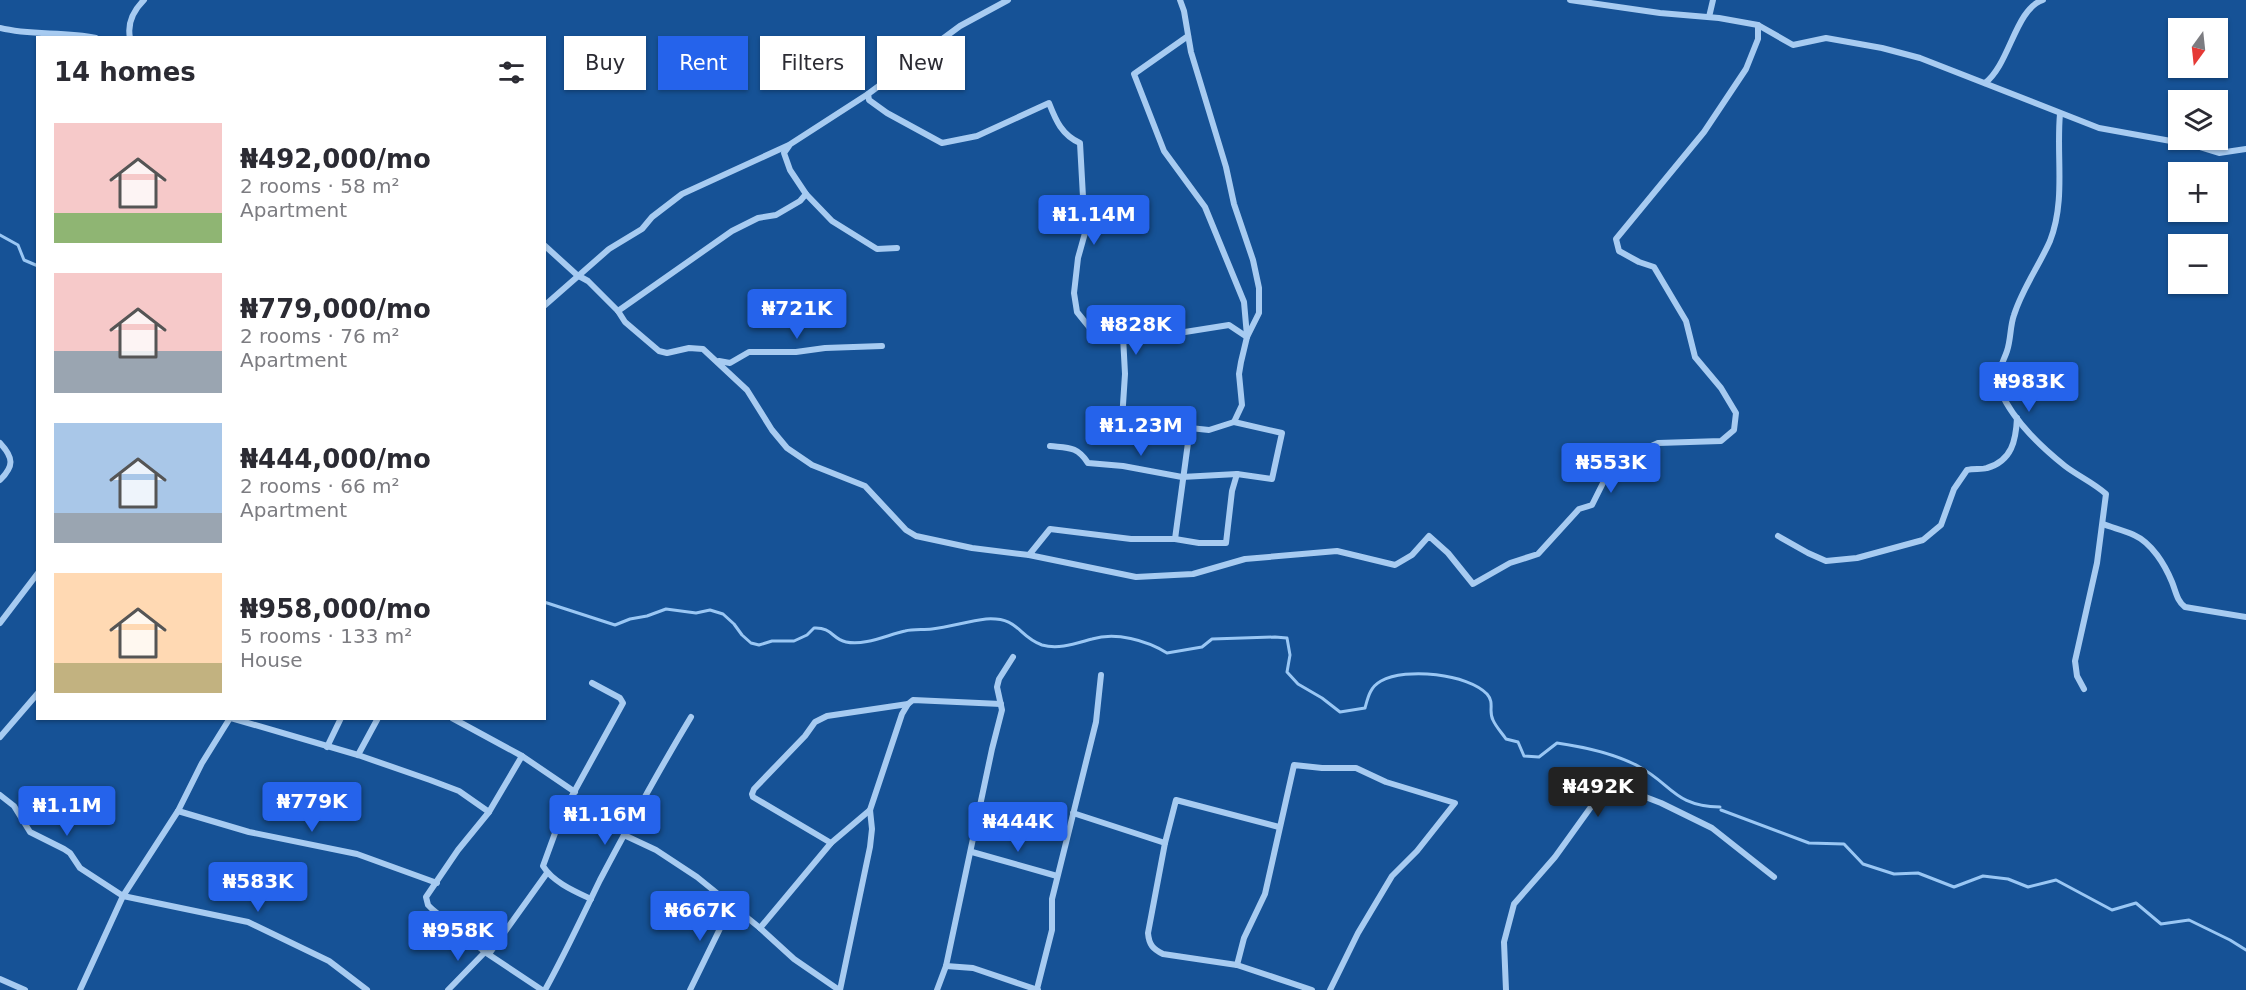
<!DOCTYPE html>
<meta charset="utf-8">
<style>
:root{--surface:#fff;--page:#f2f2f3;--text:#2b2b33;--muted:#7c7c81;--accent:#2563eb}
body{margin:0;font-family:"DejaVu Sans",sans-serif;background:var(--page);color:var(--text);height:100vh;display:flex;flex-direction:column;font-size:22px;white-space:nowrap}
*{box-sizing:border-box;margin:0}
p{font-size:20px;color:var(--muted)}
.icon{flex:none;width:33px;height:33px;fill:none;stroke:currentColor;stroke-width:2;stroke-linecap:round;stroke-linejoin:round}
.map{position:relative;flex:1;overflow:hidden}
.details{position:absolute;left:36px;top:36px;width:510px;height:684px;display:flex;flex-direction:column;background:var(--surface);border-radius:0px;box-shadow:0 2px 4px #0004}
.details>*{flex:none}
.banner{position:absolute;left:564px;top:36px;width:570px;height:54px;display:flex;gap:12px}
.needle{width:39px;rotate:195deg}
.tools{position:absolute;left:2168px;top:18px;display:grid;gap:12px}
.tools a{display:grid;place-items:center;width:60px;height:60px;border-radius:0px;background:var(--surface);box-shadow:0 2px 4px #0004;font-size:30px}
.price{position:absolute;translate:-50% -51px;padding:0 14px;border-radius:6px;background:var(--accent);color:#fff;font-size:20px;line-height:39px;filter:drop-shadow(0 2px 3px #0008)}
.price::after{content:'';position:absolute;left:50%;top:36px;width:18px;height:14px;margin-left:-9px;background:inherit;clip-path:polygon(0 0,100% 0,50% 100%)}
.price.active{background:#222;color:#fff}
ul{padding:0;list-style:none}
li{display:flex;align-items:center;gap:18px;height:150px;padding:0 18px}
li span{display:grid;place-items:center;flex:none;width:168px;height:120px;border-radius:0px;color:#555}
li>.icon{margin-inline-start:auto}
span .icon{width:72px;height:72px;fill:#fffc;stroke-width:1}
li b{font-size:26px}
h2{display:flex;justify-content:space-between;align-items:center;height:72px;padding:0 18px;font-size:26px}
.chip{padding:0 21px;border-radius:0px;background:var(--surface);box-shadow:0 2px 4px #0004;font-size:21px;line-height:54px}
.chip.active{background:var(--accent);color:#fff}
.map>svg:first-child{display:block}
</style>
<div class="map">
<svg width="2246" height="990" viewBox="0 0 2246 990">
<rect width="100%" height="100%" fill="#165296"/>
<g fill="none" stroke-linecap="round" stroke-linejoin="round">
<g stroke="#9ac7f4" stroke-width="3">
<polyline points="0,235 18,245 24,260 38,266"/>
<path d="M544,602L615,625L630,619L647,616L666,609L696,613L710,610L723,614L734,624L742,635L751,643L759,645L772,641H794L807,635L814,628C832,627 832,639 846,642C865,646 887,635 905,631C913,629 923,630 932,629C950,627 968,621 986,619C1020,617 1017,636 1042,645C1059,650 1077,643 1092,639C1116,632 1146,640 1167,653L1202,647L1212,639L1275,637L1287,638L1290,655L1287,672L1298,684L1322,698L1340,712L1365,708C1368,697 1370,687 1381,681C1406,667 1468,674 1487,694C1495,703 1488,711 1493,720C1496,727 1502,733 1506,739L1518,742L1524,756L1539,757L1557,743C1585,747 1613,753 1638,766C1673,785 1674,806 1720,807"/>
<polyline points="1721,810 1809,843 1844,844 1863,864 1894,874 1918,873 1954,887 1983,876 2008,879 2028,887 2056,880 2112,910 2136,903 2161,924 2189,920 2230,940 2246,950"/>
</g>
<g stroke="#a7cbf1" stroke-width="6">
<polyline points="1570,0 1660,13 1719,18 1758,25 1793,45 1826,38 1882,48 1920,58 2099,128 2193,145 2219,153 2246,149"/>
<polyline points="1709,17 1713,0"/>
<path d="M0,28C31,36 64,31 96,38"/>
<polyline points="1188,36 1134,74 1164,151 1205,207 1244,302 1247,336"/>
<path d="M130,38C127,23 134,10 144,0"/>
<path d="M1985,83C2010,64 2015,9 2043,0"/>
<path d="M868,94L869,100L887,113L942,143L977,136L1049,103C1056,121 1062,135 1080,143L1085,233L1078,258L1074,293L1077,312L1094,333L1123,336"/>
<path d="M2060,114C2056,156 2066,200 2050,241C2039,266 2022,289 2014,315C2010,326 2011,339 2007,351C2003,363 1994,376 2000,390C2012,419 2040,446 2065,466C2078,476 2094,483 2106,494L2097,563L2075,661L2077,676L2084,689"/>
<polyline points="789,146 784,153 790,170 806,194 832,221 877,249 897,248"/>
<polyline points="544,245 577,275 588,281 618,311 625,322 659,351 667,353 689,348 703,349 747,390 772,430 787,448 812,465 865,486 906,530 916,536 972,548 1029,555 1050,529 1131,539 1175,539 1199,543 1226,543 1232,491 1237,474 1272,479 1282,433 1234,422 1242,405 1239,374 1241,362 1247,337 1259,313 1259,288 1253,260 1234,204 1226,167 1191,52 1184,11 1180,0"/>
<polyline points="544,306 609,249 642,229 652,217 682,194 789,145 868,94 960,26 1008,0"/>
<polyline points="618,311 732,231 758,218 776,215 800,201 806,194"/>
<polyline points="719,361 730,363 749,352 796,352 825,348 882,346"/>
<polyline points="1190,428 1131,429 1122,420 1125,374 1123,336 1166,335 1229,325 1247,337"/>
<path d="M0,443C14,458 14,466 0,480"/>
<path d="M1050,446C1068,448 1077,446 1088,463L1123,466L1182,477L1237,474"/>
<path d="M2103,524C2113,528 2124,530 2134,535C2152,543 2165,565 2172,582C2176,592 2177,601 2185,607L2246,617"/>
<path d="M1778,536L1808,553L1826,561L1857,558L1923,540L1941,525L1954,489L1967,470C1974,468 1981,470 1987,468C2012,461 2016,440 2017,418"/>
<polyline points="1175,539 1190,428 1209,430 1234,422"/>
<polyline points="1029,555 1136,577 1193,574 1245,559 1337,551 1395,565 1412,555 1429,536 1448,553 1473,584 1510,563 1538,554 1579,509 1592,505 1605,479 1632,455 1658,443 1721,441 1734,430 1736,413 1721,388 1695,357 1686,321 1654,267 1639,262 1619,251 1616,239 1704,132 1746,69 1758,39 1758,25"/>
<polyline points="0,623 38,573"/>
<polyline points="231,718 358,755 430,780 459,791 489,812"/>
<polyline points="452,718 522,756 575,792"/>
<polyline points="0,737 38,693"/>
<polyline points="327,747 341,718"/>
<polyline points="358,755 378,718"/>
<polyline points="522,756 489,812 458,850 426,897 428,905 432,909 485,952 542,990"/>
<polyline points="0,795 14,806 30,832 64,849 70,853 80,868 123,896 248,922 329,961 367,990"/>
<polyline points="178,811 249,832 357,854 437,883"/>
<polyline points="1073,813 1165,843"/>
<path d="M1279,827L1176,800L1165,843L1148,933C1149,945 1153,949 1163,954L1237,965L1312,990"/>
<polyline points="624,835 656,850 697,877 760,928 794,959 839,990"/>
<polyline points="831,843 753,797 752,794 754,789 805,736 815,722 827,716 908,704"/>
<polyline points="972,852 1057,876"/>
<path d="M591,899C574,891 553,882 543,866L562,814L623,703L620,698L592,683"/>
<polyline points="760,928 831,843 870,810"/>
<polyline points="489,954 547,873"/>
<polyline points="1237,965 1244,938 1265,894 1294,765 1322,768 1356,768 1386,782 1455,803 1417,851 1392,876 1358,933 1330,990"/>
<polyline points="946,966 973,968 1038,990"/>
<polyline points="0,979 25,990"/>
<polyline points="1037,989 1052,930 1052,899 1096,722 1101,675"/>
<polyline points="80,990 123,896 178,811 202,763 230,718"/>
<polyline points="448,990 485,952"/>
<path d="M545,990C565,954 582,917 600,880C629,825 659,770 691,717"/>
<polyline points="690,990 732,904"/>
<polyline points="840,990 870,847 872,829 870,810 902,714 908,704 913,700 1001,704"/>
<polyline points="937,990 946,966 992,749 1002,710 997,687 999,679 1013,657"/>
<polyline points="1506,990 1504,942 1514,904 1555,857 1596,800 1622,788 1661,803 1712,828 1774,877"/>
</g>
</g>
</svg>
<div class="tools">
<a><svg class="needle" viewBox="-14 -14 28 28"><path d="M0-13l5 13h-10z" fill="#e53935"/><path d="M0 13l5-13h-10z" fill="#7c7c81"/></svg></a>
<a><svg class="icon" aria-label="layers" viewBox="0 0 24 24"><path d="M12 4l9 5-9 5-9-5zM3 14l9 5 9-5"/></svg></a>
<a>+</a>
<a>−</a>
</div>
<b class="price" style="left:1094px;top:246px">₦1.14M</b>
<b class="price" style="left:797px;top:340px">₦721K</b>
<b class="price" style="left:1136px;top:356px">₦828K</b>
<b class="price" style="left:2029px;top:413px">₦983K</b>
<b class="price" style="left:1141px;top:457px">₦1.23M</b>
<b class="price" style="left:1611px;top:494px">₦553K</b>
<b class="price active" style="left:1598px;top:818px">₦492K</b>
<b class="price" style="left:312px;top:833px">₦779K</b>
<b class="price" style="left:67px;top:837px">₦1.1M</b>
<b class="price" style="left:605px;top:846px">₦1.16M</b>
<b class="price" style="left:1018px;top:853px">₦444K</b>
<b class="price" style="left:258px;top:913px">₦583K</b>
<b class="price" style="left:700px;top:942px">₦667K</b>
<b class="price" style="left:458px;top:962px">₦958K</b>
<div class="banner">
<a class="chip">Buy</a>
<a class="chip active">Rent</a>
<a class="chip">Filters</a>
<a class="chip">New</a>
</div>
<section class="details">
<h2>14 homes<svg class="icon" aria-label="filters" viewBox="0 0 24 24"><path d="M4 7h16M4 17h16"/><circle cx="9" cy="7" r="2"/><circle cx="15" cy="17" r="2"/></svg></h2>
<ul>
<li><span style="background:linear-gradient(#f6c9c9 75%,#8fb573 0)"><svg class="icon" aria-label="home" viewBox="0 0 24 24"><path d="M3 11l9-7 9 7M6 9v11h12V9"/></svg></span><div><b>₦492,000/mo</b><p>2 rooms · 58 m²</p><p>Apartment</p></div></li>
<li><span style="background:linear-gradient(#f6c9c9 65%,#9aa5b1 0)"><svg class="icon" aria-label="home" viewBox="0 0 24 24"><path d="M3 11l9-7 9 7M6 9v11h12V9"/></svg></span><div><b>₦779,000/mo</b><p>2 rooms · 76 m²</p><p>Apartment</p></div></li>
<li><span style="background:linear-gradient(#a9c7e8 75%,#9aa5b1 0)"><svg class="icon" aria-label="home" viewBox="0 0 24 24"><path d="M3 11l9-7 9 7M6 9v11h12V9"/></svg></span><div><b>₦444,000/mo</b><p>2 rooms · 66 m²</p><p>Apartment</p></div></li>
<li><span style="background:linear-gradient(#ffd9b3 75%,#c2b280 0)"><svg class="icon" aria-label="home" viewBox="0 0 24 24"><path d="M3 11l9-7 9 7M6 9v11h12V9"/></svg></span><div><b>₦958,000/mo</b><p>5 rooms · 133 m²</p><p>House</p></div></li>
</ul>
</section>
</div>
